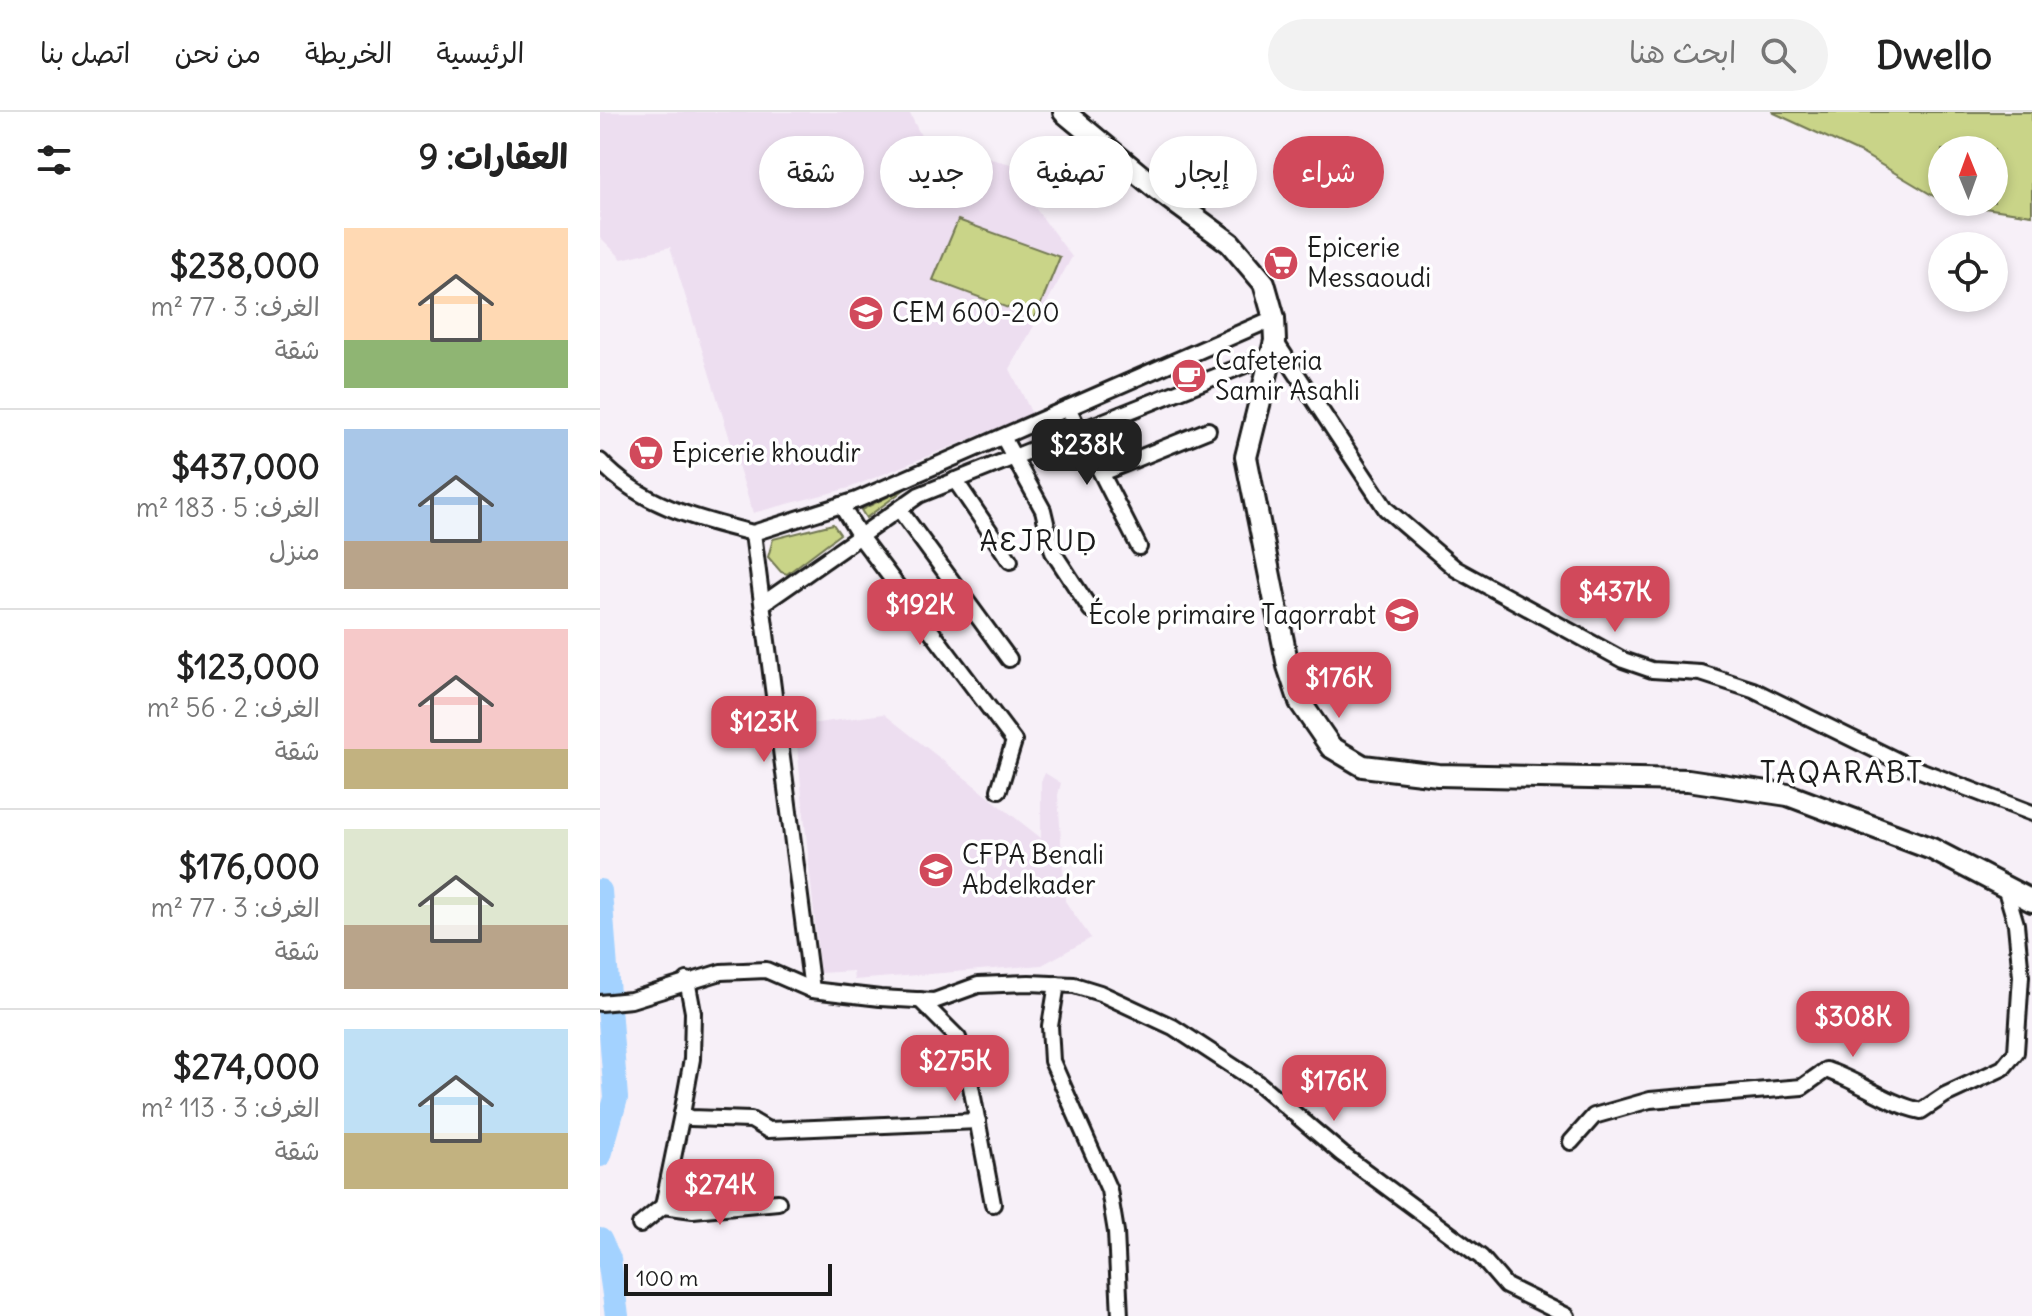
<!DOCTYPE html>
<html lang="ar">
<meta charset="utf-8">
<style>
:root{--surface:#fff;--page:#f2f2f2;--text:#222;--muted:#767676;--line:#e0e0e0;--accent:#d1495b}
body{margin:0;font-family:Delius,"Playpen Sans Arabic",sans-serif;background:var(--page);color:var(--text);direction:rtl;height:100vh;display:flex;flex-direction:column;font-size:30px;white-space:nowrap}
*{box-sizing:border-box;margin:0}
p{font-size:26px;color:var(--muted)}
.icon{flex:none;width:44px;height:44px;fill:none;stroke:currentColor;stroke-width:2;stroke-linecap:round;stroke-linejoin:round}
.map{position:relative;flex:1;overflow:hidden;direction:ltr}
.drawer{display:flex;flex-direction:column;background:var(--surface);width:600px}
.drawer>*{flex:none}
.top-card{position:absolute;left:24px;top:24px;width:760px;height:72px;direction:rtl;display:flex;gap:16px}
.needle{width:52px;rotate:359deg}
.buttons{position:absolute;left:1328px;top:24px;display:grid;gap:16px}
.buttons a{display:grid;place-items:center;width:80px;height:80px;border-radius:50%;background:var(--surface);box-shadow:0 4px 12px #0003;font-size:40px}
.scale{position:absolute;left:24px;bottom:20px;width:208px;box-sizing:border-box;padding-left:8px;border:4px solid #1c1c1c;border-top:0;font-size:22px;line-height:28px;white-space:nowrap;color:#1c1c1c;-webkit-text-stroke:6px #fff;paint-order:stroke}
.price{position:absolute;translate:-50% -68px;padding:0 18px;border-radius:16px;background:var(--accent);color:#fff;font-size:26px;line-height:52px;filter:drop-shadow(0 2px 4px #0008)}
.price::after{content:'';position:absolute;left:50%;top:48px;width:24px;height:18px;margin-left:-12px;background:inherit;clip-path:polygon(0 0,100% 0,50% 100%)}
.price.on{background:#222;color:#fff}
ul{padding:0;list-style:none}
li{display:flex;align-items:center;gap:24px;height:200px;padding:0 32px}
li+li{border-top:2px solid var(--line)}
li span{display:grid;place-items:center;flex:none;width:224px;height:160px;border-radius:0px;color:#555}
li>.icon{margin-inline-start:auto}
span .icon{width:96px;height:96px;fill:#fffc;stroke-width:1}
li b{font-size:34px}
h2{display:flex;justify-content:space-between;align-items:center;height:96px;padding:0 32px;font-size:34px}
.pill{padding:0 28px;border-radius:36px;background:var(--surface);box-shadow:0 4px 12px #0003;font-size:28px;line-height:72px}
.pill.on{background:var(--accent);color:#fff}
header{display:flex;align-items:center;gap:48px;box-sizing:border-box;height:112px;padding:0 40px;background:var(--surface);border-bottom:2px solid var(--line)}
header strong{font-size:38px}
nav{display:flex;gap:44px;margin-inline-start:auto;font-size:28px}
.search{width:560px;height:72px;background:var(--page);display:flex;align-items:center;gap:20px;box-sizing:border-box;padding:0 28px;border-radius:44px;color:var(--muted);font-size:30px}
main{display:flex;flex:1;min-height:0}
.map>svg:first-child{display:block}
</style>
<header>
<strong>Dwello</strong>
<div class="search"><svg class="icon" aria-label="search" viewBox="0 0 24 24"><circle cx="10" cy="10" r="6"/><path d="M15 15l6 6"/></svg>ابحث هنا</div>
<nav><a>الرئيسية</a><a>الخريطة</a><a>من نحن</a><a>اتصل بنا</a></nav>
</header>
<main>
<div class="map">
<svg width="1432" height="1204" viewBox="0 0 1432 1204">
<rect width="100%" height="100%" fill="#f7f0f8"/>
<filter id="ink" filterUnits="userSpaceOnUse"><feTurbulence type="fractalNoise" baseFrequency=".0125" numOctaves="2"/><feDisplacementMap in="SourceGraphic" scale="16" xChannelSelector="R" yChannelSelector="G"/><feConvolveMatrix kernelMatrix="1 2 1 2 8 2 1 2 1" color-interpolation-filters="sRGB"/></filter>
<g filter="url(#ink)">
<g fill="#eddef0">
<polygon points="0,0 309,0 333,48 371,42 419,54 430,89 472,145 410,257 432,302 249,376 153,401 70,135 22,147 0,125"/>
<polygon points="284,602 441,726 441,670 445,661 461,671 458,683 465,789 491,826 442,853 254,868 253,859 220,861 195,614"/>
</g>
<g fill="#c9d488" stroke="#727852" stroke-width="2">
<polygon points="1172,0 1432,0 1432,103 1344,90 1394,90 1394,38 1342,38 1342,89 1263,42"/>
<polygon points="358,108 460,145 435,206 333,168"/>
<polygon points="309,374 266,406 261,398"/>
<polygon points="233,412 240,422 187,462 181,460 168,445 173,427"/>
</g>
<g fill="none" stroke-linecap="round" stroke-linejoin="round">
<g stroke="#a3d2ff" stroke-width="24">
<polyline points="0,779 16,986 0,1043"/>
<polyline points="0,1128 9,1147 17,1204"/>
</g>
<defs>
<g id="street">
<polyline points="675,229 786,397 856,457 1023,548 1052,558 1101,561 1153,578 1304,652 1432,701"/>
<polyline points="468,296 539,435"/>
<polyline points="403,325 443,398 453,440 491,498"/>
<path d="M0,349C40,393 97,407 153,421"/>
<polyline points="502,361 608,318"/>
<polyline points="355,368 410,449"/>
<polyline points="241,393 261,426 414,629 399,678"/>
<polyline points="299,397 409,547"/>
<polyline points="153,421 257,388 674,206"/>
<polyline points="153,421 212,878"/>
<polyline points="164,491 319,383 670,243"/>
<polyline points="457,872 450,914 452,949 509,1078 516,1120 520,1204"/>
<polyline points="320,888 358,926 367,953 393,1092"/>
<polyline points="0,891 31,888 121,860 166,858 212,878 280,886 334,889 378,873 429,871 474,873 500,881 573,915 657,970 742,1042 881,1145 906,1174 967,1204"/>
<polyline points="82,1002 90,1006 151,1008 168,1018 378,1009"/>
<path d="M971,1030L994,1004L1050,988L1202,975L1226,958C1259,969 1286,991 1321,999L1345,983L1403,956L1416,940L1421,864L1416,812L1405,775"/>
<polyline points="63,1094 93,1098 178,1090"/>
<polyline points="40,1113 63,1094 82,1002 92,947 93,900 87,868"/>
</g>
<polyline id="secondary" points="464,0 558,78 630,131 664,171 674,206 675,229 646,345 688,554 700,590 731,635 763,654 838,663 1088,668 1188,683 1332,737 1432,789"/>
</defs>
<use href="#street" stroke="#1c1c1c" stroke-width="20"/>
<use href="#secondary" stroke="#1c1c1c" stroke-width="26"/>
<use href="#street" stroke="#fff" stroke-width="14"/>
<use href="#secondary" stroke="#fff" stroke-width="20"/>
</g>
</g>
<defs>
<symbol id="supermarket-disc" viewBox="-11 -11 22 22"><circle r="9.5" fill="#d1495b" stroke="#fff"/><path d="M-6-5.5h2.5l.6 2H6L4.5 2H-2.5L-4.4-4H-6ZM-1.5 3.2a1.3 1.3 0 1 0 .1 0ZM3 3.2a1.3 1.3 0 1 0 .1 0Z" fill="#fff"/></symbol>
<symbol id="school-disc" viewBox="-11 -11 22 22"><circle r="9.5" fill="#d1495b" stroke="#fff"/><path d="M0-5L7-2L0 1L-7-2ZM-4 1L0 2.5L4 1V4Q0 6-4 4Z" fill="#fff"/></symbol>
<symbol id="cafe-disc" viewBox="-11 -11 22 22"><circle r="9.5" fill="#d1495b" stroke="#fff"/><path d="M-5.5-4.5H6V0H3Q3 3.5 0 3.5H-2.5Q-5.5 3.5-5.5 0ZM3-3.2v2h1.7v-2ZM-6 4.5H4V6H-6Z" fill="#fff"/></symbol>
<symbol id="university-disc" viewBox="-11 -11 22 22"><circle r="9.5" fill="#d1495b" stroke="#fff"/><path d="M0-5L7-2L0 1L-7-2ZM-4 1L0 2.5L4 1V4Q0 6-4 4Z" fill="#fff"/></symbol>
</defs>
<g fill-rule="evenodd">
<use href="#supermarket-disc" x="661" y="131" width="40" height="40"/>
<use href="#school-disc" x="246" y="181" width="40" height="40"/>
<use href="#cafe-disc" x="569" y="244" width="40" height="40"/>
<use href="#supermarket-disc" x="26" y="321" width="40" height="40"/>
<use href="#school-disc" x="782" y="483" width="40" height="40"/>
<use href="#university-disc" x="316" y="738" width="40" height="40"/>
</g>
<g text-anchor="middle" stroke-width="7" stroke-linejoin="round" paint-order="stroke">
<g font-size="26" fill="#1c1c1c" stroke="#fff" text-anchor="start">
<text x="707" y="145">Epicerie<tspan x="707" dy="30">Messaoudi</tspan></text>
<text x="292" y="210">CEM 600-200</text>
<text x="615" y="258">Cafeteria<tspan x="615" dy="30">Samir Asahli</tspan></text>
<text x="72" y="350">Epicerie khoudir</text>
<text x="776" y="512" text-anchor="end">École primaire Taqorrabt</text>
<text x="362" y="752">CFPA Benali<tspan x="362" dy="30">Abdelkader</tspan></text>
</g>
<g font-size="28" letter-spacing="2" fill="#1c1c1c" stroke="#fff">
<text x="439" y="439">AƐJRUḌ</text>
</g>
<g font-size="30" letter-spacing="2" fill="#1c1c1c" stroke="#fff">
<text x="1242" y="671">TAQARABT</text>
</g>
</g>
</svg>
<div class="buttons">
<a><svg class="needle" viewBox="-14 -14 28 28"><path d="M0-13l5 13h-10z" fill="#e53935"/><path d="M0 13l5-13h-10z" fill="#767676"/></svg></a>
<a><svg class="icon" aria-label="locate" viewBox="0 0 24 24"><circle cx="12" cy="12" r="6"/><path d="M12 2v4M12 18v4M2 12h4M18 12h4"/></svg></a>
</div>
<div class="scale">100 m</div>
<b class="price on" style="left:487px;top:375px">$238K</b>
<b class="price" style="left:1015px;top:522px">$437K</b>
<b class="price" style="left:320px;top:535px">$192K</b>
<b class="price" style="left:739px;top:608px">$176K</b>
<b class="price" style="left:164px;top:652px">$123K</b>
<b class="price" style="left:1253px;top:947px">$308K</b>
<b class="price" style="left:355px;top:991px">$275K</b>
<b class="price" style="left:734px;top:1011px">$176K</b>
<b class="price" style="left:120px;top:1115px">$274K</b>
<div class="top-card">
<a class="pill on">شراء</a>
<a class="pill">إيجار</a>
<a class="pill">تصفية</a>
<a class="pill">جديد</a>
<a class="pill">شقة</a>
</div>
</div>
<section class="drawer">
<h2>العقارات: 9<svg class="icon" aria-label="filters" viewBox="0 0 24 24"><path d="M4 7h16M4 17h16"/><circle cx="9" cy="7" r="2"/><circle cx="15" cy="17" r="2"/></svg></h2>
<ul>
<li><span style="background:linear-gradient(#ffd9b3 70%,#8fb573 0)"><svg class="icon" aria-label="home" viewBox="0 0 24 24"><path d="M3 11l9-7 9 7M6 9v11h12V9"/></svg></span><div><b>$238,000</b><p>الغرف: 3 · 77 m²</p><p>شقة</p></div></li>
<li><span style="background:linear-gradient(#a9c7e8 70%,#b9a48a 0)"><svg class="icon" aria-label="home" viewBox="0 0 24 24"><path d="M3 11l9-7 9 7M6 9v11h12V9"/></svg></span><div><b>$437,000</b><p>الغرف: 5 · 183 m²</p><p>منزل</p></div></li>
<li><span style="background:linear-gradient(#f6c9c9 75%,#c2b280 0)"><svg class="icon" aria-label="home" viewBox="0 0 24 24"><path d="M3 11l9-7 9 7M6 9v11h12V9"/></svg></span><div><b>$123,000</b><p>الغرف: 2 · 56 m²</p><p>شقة</p></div></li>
<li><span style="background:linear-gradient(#dfe7d0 60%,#b9a48a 0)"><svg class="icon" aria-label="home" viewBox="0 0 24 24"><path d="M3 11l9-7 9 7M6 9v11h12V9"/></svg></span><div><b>$176,000</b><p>الغرف: 3 · 77 m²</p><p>شقة</p></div></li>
<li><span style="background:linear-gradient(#bfe0f5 65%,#c2b280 0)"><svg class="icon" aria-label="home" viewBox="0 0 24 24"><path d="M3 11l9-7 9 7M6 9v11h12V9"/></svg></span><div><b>$274,000</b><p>الغرف: 3 · 113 m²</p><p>شقة</p></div></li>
</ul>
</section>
</main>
